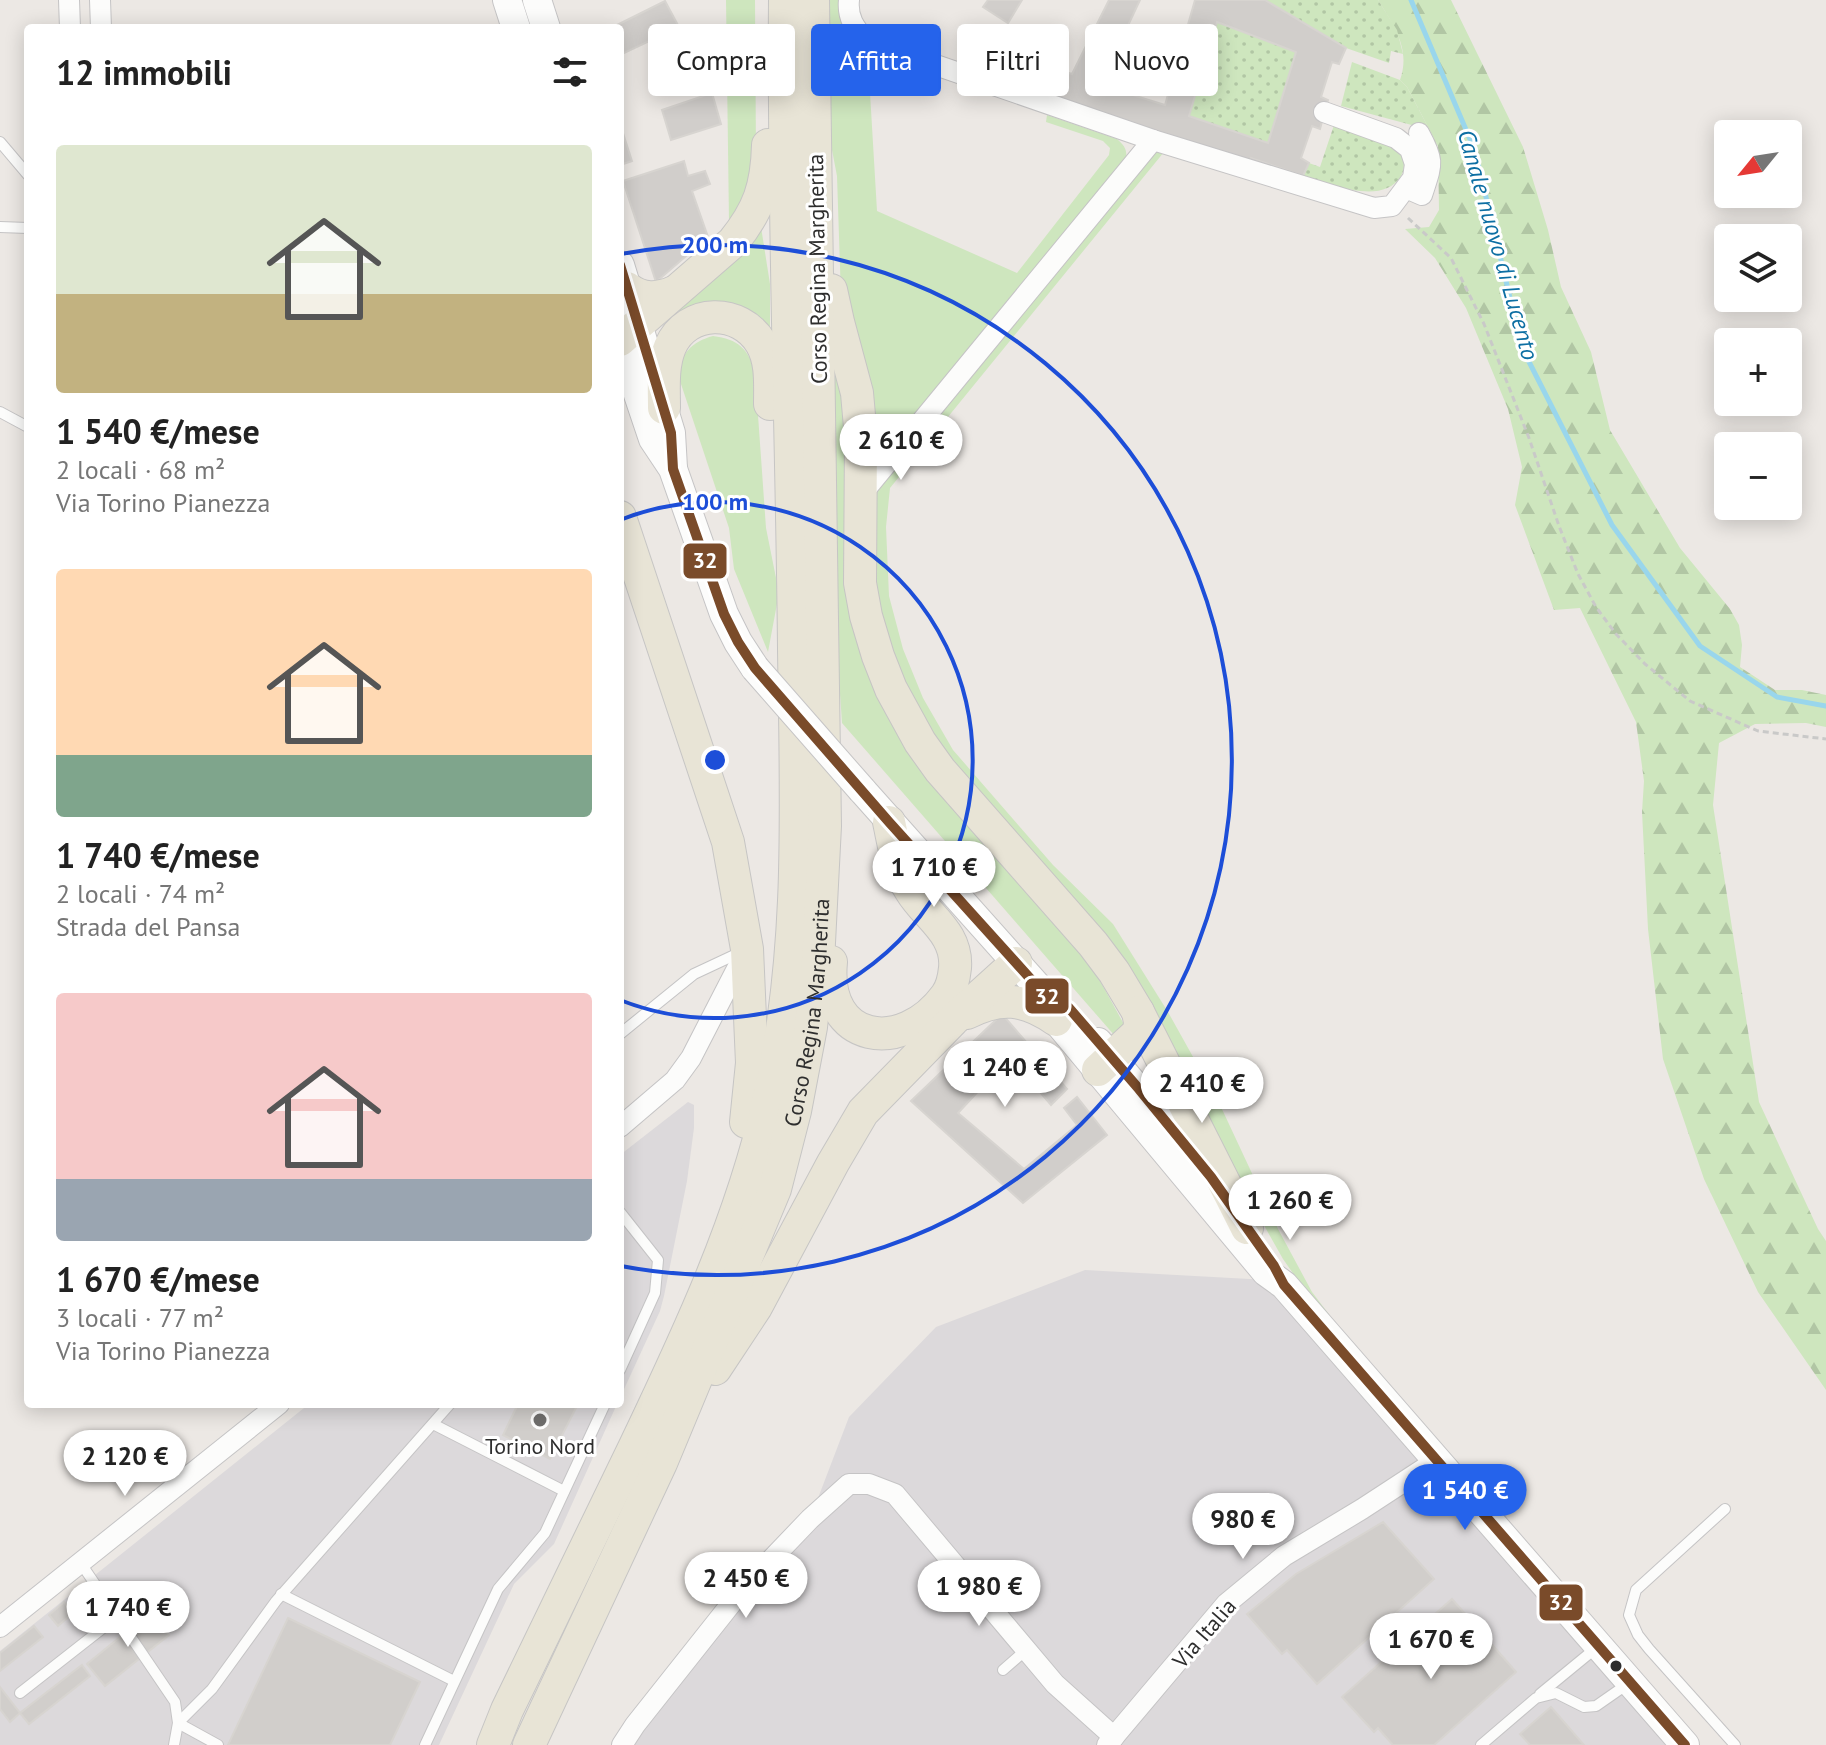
<!DOCTYPE html>
<html lang="it">
<meta charset="utf-8">
<style>
:root{--surface:#fff;--page:#f2f2f2;--text:#222;--muted:#767676;--accent:#2563eb}
body{margin:0;font-family:"PT Sans",sans-serif;background:var(--page);color:var(--text);height:100vh;display:flex;flex-direction:column;font-size:30px;white-space:nowrap}
*{box-sizing:border-box;margin:0}
p{font-size:26px;color:var(--muted)}
.icon{flex:none;width:44px;height:44px;fill:none;stroke:currentColor;stroke-width:2;stroke-linecap:round;stroke-linejoin:round}
.map{position:relative;flex:1;overflow:hidden}
.sheet{position:absolute;left:24px;top:24px;width:600px;height:1384px;display:flex;flex-direction:column;background:var(--surface);border-radius:8px;box-shadow:0 4px 20px #0003}
.sheet>*{flex:none}
.hud{position:absolute;left:648px;top:24px;width:760px;height:72px;display:flex;gap:16px}
.needle{width:52px;rotate:240deg}
.buttons{position:absolute;left:1714px;top:120px;display:grid;gap:16px}
.buttons a{display:grid;place-items:center;width:88px;height:88px;border-radius:8px;background:var(--surface);box-shadow:0 4px 20px #0003;font-size:40px}
.price{position:absolute;translate:-50% -68px;padding:0 18px;border-radius:28px;background:#fff;color:#222;font-size:26px;line-height:52px;filter:drop-shadow(0 2px 4px #0008)}
.price::after{content:'';position:absolute;left:50%;top:48px;width:24px;height:18px;margin-left:-12px;background:inherit;clip-path:polygon(0 0,100% 0,50% 100%)}
.price.on{background:var(--accent);color:#fff}
ul{padding:0;list-style:none}
li{display:grid;align-content:center;gap:16px;height:424px;padding:0 32px}
li span{display:grid;place-items:center;height:248px;border-radius:8px;color:#555}
li>.icon{margin-inline-start:auto}
span .icon{width:144px;height:144px;fill:#fffc;stroke-width:1}
li b{font-size:34px}
h2{display:flex;justify-content:space-between;align-items:center;height:96px;padding:0 32px;font-size:34px}
.pill{padding:0 28px;border-radius:8px;background:var(--surface);box-shadow:0 4px 20px #0003;font-size:28px;line-height:72px}
.pill.on{background:var(--accent);color:#fff}
.map>svg:first-child{display:block}
</style>
<div class="map">
<svg width="1826" height="1745" viewBox="0 0 1826 1745">
<defs>
<pattern id="forest-firs" width="22" height="20" patternUnits="userSpaceOnUse" patternTransform="scale(2)"><rect width="22" height="20" fill="#cee6be"/><path d="M5 1l3.5 6h-7zM16 11l3.5 6h-7z" fill="#b1c6a4"/></pattern>
<pattern id="garden-dots" width="8" height="8" patternUnits="userSpaceOnUse" patternTransform="scale(2)"><rect width="8" height="8" fill="#cee6be"/><path d="M2 2h.1M6 6h.1" fill="none" stroke="#b1c6a4" stroke-width="1.8" stroke-linecap="round"/></pattern>
</defs>
<rect width="100%" height="100%" fill="#ece8e4"/>
<g fill="#dcd9db">
<polygon points="688,1102 694,1105 694,1128 687,1181 664,1296 660,1311 620,1398 620,1155"/>
<polygon points="1085,1270 1268,1280 1672,1745 622,1745 810,1519 849,1417 936,1327"/>
<polygon points="309,1404 617,1404 554,1544 514,1584 439,1745 0,1745 0,1651"/>
</g>
<g fill="#cee6be">
<polygon points="726,0 755,0 756,154 743,206 729,222"/>
<path d="M827,0H841C843,20 843,30 855,47L943,73L942,76L880,56L868,59L877,211L1017,273L1109,155L1110,148L1103,141L1046,122L1047,115L1117,139C1126,147 1128,151 1125,163L905,430L896,433L869,431L841,297L837,176L828,129Z"/>
<polygon points="1152,149 1164,152 890,488 886,527 889,596 903,649 923,698 953,750 1053,865 1113,924 1168,1012 1221,1107 1278,1229 1312,1292 1347,1338 1304,1289 1283,1259 1218,1144 948,760 905,688 888,641 873,575 871,492"/>
<polygon points="761,227 770,284 770,329 682,315 675,306"/>
<path d="M713,336C738,339 749,349 755,373L766,528L779,593L768,652L734,569L729,528L680,381C677,357 690,342 713,336Z"/>
<polygon points="832,363 846,409 876,689 892,725 908,752 1093,968 1126,1028 1115,1036 842,723 838,665"/>
</g>
<path fill="url(#forest-firs)" d="M1378,0H1451L1523,147L1548,230L1561,287L1591,352L1610,430L1680,548L1730,609L1739,625L1742,645L1740,667L1775,690H1802L1826,695V727L1806,723L1755,724L1719,743L1713,805L1759,1102L1818,1229L1826,1241V1390L1758,1292L1704,1179L1663,1059L1648,929L1642,812L1644,781L1636,722L1580,608L1554,610L1515,505L1522,467L1508,409L1466,308L1435,258L1405,229L1429,227L1439,210L1438,146L1407,87L1400,80C1411,49 1394,26 1378,0Z"/>
<g fill="url(#garden-dots)">
<polygon points="1265,0 1378,0 1397,30 1403,54 1391,51 1389,63 1346,48"/>
<polygon points="1217,22 1296,52 1268,143 1189,116"/>
<polygon points="1352,62 1400,80 1407,87 1438,146 1419,127 1341,106"/>
<path d="M1334,125L1397,146C1403,154 1407,165 1401,176C1382,207 1330,183 1303,176L1309,163L1320,167Z"/>
</g>
<g fill="none" stroke-linecap="round" stroke-linejoin="round">
<polyline stroke="#99d6ec" stroke-width="5" points="1411,0 1475,151 1522,348 1612,525 1700,646 1777,697 1826,706"/>
</g>
<g fill="#d1cecb" stroke="#d7d4d0" stroke-width="2" fill-rule="evenodd">
<polygon points="988,0 1022,0 1008,23 983,7"/>
<path d="M1109,0H1140L1100,85L1165,105L1195,0H1265L1346,48L1339,64L1332,62L1321,97L1328,100L1320,129L1312,126L1301,158L1309,163L1303,176L1251,158L1249,165L1005,82L1013,56L1072,74ZM1217,22L1296,52L1268,143L1189,116Z"/>
<polygon points="665,1 679,27 620,55 620,28 611,28"/>
<polygon points="712,93 721,124 671,140 662,110"/>
<polygon points="622,130 632,161 620,165 620,131"/>
<polygon points="684,161 688,176 705,171 710,184 692,191 708,237 656,282 623,181"/>
<polygon points="1002,1014 1067,1089 1051,1105 1010,1057 958,1113 1024,1169 1077,1125 1064,1108 1077,1097 1107,1135 1023,1203 911,1101"/>
<polygon points="518,1404 578,1404 550,1459 503,1435"/>
<polygon points="1383,1522 1434,1579 1317,1684 1287,1650 1282,1654 1247,1614 1296,1574"/>
<polygon points="1452,1599 1516,1672 1434,1745 1393,1745 1378,1728 1374,1732 1342,1697"/>
<polygon points="64,1602 73,1613 58,1626 49,1615"/>
<polygon points="151,1612 169,1635 105,1686 87,1664"/>
<polygon points="288,1618 420,1682 390,1745 228,1745"/>
<polygon points="34,1626 43,1637 0,1671 0,1653"/>
<polygon points="82,1665 90,1676 29,1724 20,1713"/>
<polygon points="0,1687 20,1713 10,1722 0,1709"/>
<polygon points="1551,1707 1584,1745 1530,1745 1520,1734"/>
</g>
<g fill="none" stroke-linecap="round" stroke-linejoin="round">
<defs>
<g id="service">
<polyline points="0,142 28,175"/>
<polyline points="0,227 28,228"/>
<polyline points="0,412 28,427"/>
<polyline points="620,1034 694,974 741,952"/>
<polyline points="620,1212 658,1260 655,1293 620,1370"/>
<polyline points="433,1424 564,1491"/>
<polyline points="1725,1509 1636,1590 1629,1615 1638,1635 1649,1649 1735,1745"/>
<polyline points="778,1552 794,1567"/>
<polyline points="80,1562 175,1702 178,1723 174,1745"/>
<polyline points="281,1594 454,1681"/>
<polyline points="1003,1670 1026,1650"/>
<polyline points="20,1693 117,1617"/>
<polyline points="1540,1694 1596,1648"/>
<polyline points="218,1745 178,1723 212,1689 276,1601 450,1404"/>
<polyline points="425,1745 498,1589 545,1533 605,1404"/>
<polyline points="1481,1745 1536,1698 1556,1693 1584,1707 1596,1706 1629,1683"/>
</g>
<g id="minor">
<polyline points="69,0 70,28"/>
<polyline points="100,0 101,28"/>
<path d="M849,0C847,18 855,28 866,41L1153,140L1374,208L1392,206L1413,178L1415,164L1410,149L1396,138L1324,112"/>
<path d="M1406,188L1422,195C1432,164 1435,162 1419,133"/>
<polyline points="861,438 883,442 907,440"/>
<polyline points="861,495 1153,140"/>
<polyline points="620,1127 675,1080 691,1058 745,953"/>
<polyline points="0,1627 279,1404"/>
<polyline points="622,1745 635,1725 742,1590 810,1519 849,1484 869,1484 895,1494 1055,1684 1114,1737"/>
<polyline points="1107,1745 1226,1604 1284,1556 1362,1509 1437,1460"/>
</g>
<g id="secondary">
<polyline points="507,0 516,28"/>
<polyline points="537,0 546,28"/>
<polyline points="620,265 671,433 673,468"/>
<polyline points="620,341 653,439 673,469 724,614 738,642 755,668"/>
<polyline points="862,790 1045,995 1056,1020 1266,1272 1284,1285 1685,1745"/>
<polyline points="1098,1042 1195,1157"/>
</g>
<g id="primary">
<path d="M627,288C642,300 658,299 674,292"/>
<polyline points="831,290 838,322 857,393 861,438 860,583 866,616 878,656 891,689 920,742 940,770 1093,944 1114,972 1138,1012 1247,1228"/>
<path d="M620,340L733,242C759,210 767,186 768,145"/>
<path d="M664,408C664,388 662,366 670,347C687,308 740,308 761,343C772,361 770,384 770,404"/>
<polyline points="620,517 728,842 747,949 752,1063 746,1122"/>
<path d="M831,962C823,1043 902,1056 946,996C952,988 954,978 955,968C958,933 927,917 911,891C897,870 894,845 889,822"/>
<path d="M967,1013C1000,996 1025,998 1056,1020"/>
<polyline points="1098,1070 1139,1032 1140,1022 1138,1012"/>
<polyline points="715,1369 756,1307 833,1163 863,1112 953,1020 1016,963"/>
<path d="M493,1745L507,1710C550,1622 592,1534 635,1446C688,1335 742,1220 769,1099C803,950 796,800 794,648C792,432 783,216 785,0"/>
<path id="s1" d="M529,1745L661,1463L775,1189L795,1111L811,1027L818,962L825,826L813,0"/>
</g>
</defs>
<use href="#service" stroke="#c5c4c5" stroke-width="12"/>
<use href="#minor" stroke="#c5c4c5" stroke-width="22"/>
<use href="#secondary" stroke="#c5c4c5" stroke-width="30"/>
<use href="#primary" stroke="#c6c5c4" stroke-width="34"/>
<polyline stroke="#c9c9c8" stroke-width="3" stroke-dasharray="6 4" stroke-linecap="butt" points="1408,218 1451,258 1484,324 1529,438 1559,526 1578,574 1596,607 1616,634 1645,664 1690,701 1758,731 1826,739"/>
<use href="#service" stroke="#fcfcfb" stroke-width="10"/>
<use href="#minor" stroke="#fcfcfb" stroke-width="20"/>
<use href="#secondary" stroke="#fcfcfb" stroke-width="28"/>
<use href="#primary" stroke="#e8e4d6" stroke-width="32"/>
<defs>
<polyline id="secondary-bridge" points="755,668 862,790"/>
</defs>
<use href="#secondary-bridge" stroke="#c5c4c5" stroke-width="30" stroke-linecap="butt"/>
<use href="#secondary-bridge" stroke="#fcfcfb" stroke-width="28"/>
<defs>
<polyline id="bus-1" points="620,265 671,433 673,469 724,614 738,642 755,668 889,822 1045,995 1069,1008 1139,1089 1211,1177 1274,1266 1284,1285 1685,1745"/>
</defs>
<use href="#bus-1" stroke="#fff" stroke-width="16"/>
<use href="#bus-1" stroke="#7a4b2a" stroke-width="10"/>
</g>
<g fill="none" stroke="#1d4ed8" stroke-width="4">
<path d="M620 520A258 258 0 1 1 620 1000"/>
<path d="M621 254A515 515 0 1 1 621 1266"/>
</g>
<circle fill="#706f6e" stroke="#fff" stroke-width="3" cx="540" cy="1420" r="8"/>
<circle fill="#2e2e2e" stroke="#fff" stroke-width="3" cx="1616" cy="1666" r="7"/>
<g text-anchor="middle" stroke-width="6" stroke-linejoin="round" paint-order="stroke">
<g font-size="22" fill="#2e2e2e" stroke="#fff">
<text transform="translate(817 269) rotate(-91)" y="8">Corso Regina Margherita</text>
<text dy="8" stroke="none"><textPath href="#s1" startOffset="788">Corso Regina Margherita</textPath></text>
<text transform="translate(1204 1633) rotate(-49)" y="8">Via Italia</text>
</g>
<g font-size="22" fill="#2e2e2e" stroke="#fff">
<text x="540" y="1454">Torino Nord</text>
</g>
<g font-size="24" font-style="italic" fill="#0d6fa3" stroke="#fff">
<text transform="translate(1498 245) rotate(74)" y="8">Canale nuovo di Lucento</text>
</g>
</g>
<circle cx="715" cy="760" r="12" fill="#1d4ed8" stroke="#fff" stroke-width="4"/>
<g font-size="24" text-anchor="middle" font-weight="bold" fill="#1d4ed8" stroke="#fff" stroke-width="6" stroke-linejoin="round" paint-order="stroke">
<text x="715" y="253">200 m</text>
<text x="715" y="510">100 m</text>
</g>
<g stroke="#fff" stroke-width="3">
<rect x="682" y="542" width="46" height="38" rx="8" fill="#7a4b2a"/>
<rect x="1024" y="977" width="46" height="38" rx="8" fill="#7a4b2a"/>
<rect x="1538" y="1583" width="46" height="39" rx="8" fill="#7a4b2a"/>
</g>
<g font-size="22" text-anchor="middle" font-weight="bold" fill="#fff">
<text x="705" y="568">32</text>
<text x="1047" y="1004">32</text>
<text x="1561" y="1610">32</text>
</g>
</svg>
<div class="buttons">
<a><svg class="needle" viewBox="-14 -14 28 28"><path d="M0-13l5 13h-10z" fill="#e53935"/><path d="M0 13l5-13h-10z" fill="#767676"/></svg></a>
<a><svg class="icon" aria-label="layers" viewBox="0 0 24 24"><path d="M12 4l9 5-9 5-9-5zM3 14l9 5 9-5"/></svg></a>
<a>+</a>
<a>−</a>
</div>
<b class="price" style="left:901px;top:482px">2 610 €</b>
<b class="price" style="left:934px;top:909px">1 710 €</b>
<b class="price" style="left:1005px;top:1109px">1 240 €</b>
<b class="price" style="left:1202px;top:1125px">2 410 €</b>
<b class="price" style="left:1290px;top:1242px">1 260 €</b>
<b class="price" style="left:125px;top:1498px">2 120 €</b>
<b class="price on" style="left:1465px;top:1532px">1 540 €</b>
<b class="price" style="left:1243px;top:1561px">980 €</b>
<b class="price" style="left:746px;top:1620px">2 450 €</b>
<b class="price" style="left:979px;top:1628px">1 980 €</b>
<b class="price" style="left:128px;top:1649px">1 740 €</b>
<b class="price" style="left:1431px;top:1681px">1 670 €</b>
<div class="hud">
<a class="pill">Compra</a>
<a class="pill on">Affitta</a>
<a class="pill">Filtri</a>
<a class="pill">Nuovo</a>
</div>
<section class="sheet">
<h2>12 immobili<svg class="icon" aria-label="filters" viewBox="0 0 24 24"><path d="M4 7h16M4 17h16"/><circle cx="9" cy="7" r="2"/><circle cx="15" cy="17" r="2"/></svg></h2>
<ul>
<li><span style="background:linear-gradient(#dfe7d0 60%,#c2b280 0)"><svg class="icon" aria-label="home" viewBox="0 0 24 24"><path d="M3 11l9-7 9 7M6 9v11h12V9"/></svg></span><div><b>1 540 €/mese</b><p>2 locali · 68 m²</p><p>Via Torino Pianezza</p></div></li>
<li><span style="background:linear-gradient(#ffd9b3 75%,#7fa58c 0)"><svg class="icon" aria-label="home" viewBox="0 0 24 24"><path d="M3 11l9-7 9 7M6 9v11h12V9"/></svg></span><div><b>1 740 €/mese</b><p>2 locali · 74 m²</p><p>Strada del Pansa</p></div></li>
<li><span style="background:linear-gradient(#f6c9c9 75%,#9aa5b1 0)"><svg class="icon" aria-label="home" viewBox="0 0 24 24"><path d="M3 11l9-7 9 7M6 9v11h12V9"/></svg></span><div><b>1 670 €/mese</b><p>3 locali · 77 m²</p><p>Via Torino Pianezza</p></div></li>
</ul>
</section>
</div>
